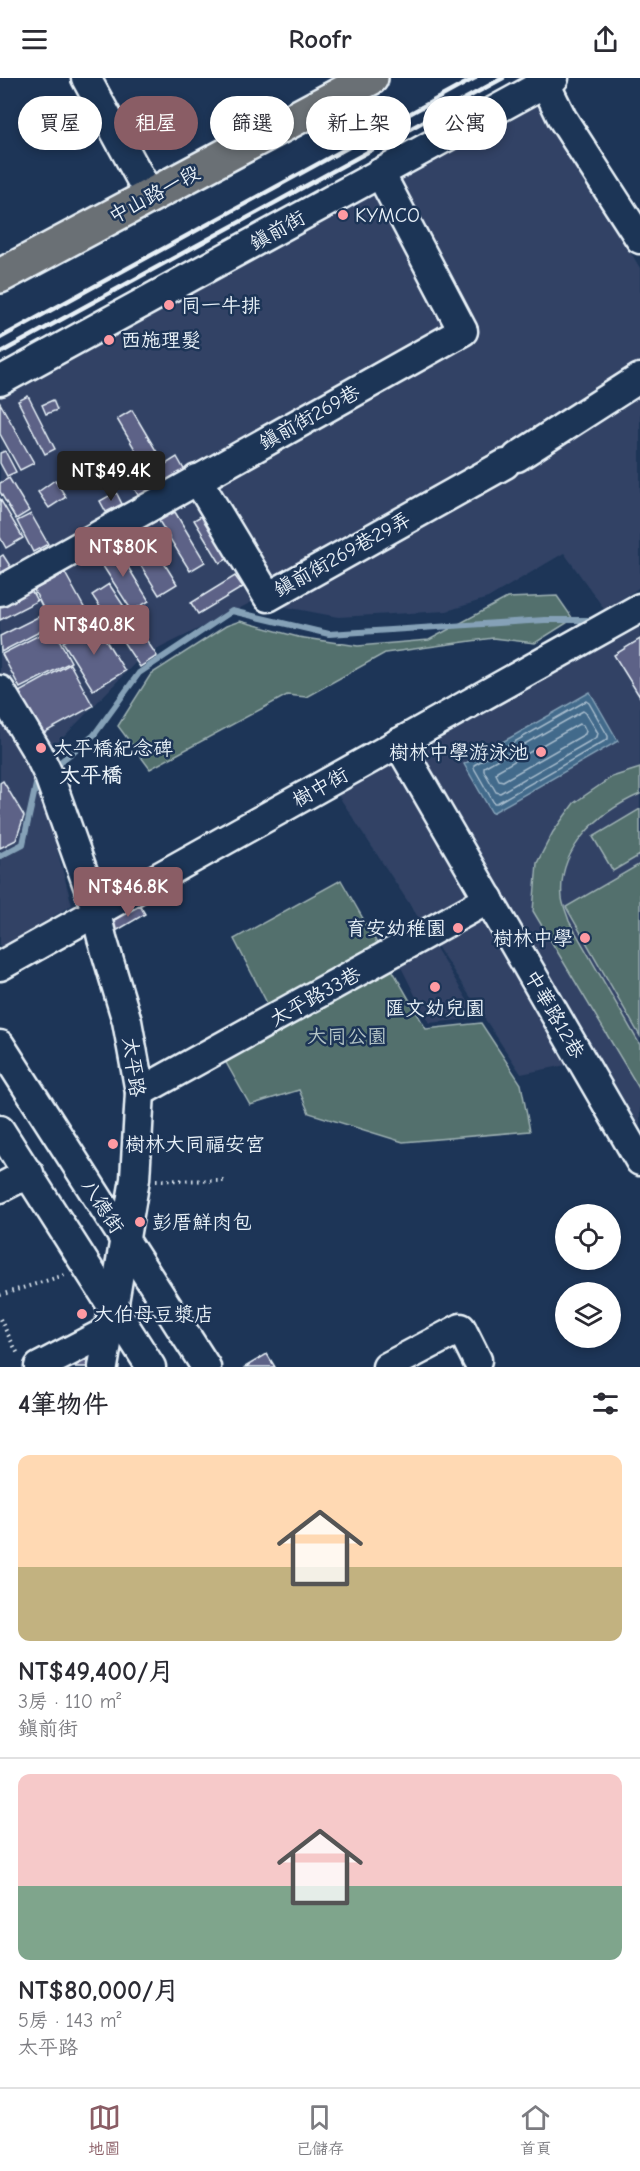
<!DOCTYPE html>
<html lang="zh-TW">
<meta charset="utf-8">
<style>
:root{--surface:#fff;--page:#f7f7f7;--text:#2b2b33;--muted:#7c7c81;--line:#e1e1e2;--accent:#8a5d65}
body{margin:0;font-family:"Comic Neue","LXGW WenKai TC",sans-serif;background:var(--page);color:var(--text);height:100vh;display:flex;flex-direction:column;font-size:22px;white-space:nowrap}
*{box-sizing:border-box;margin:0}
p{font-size:20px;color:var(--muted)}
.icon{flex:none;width:33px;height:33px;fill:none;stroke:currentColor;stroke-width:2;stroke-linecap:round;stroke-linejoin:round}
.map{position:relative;height:1289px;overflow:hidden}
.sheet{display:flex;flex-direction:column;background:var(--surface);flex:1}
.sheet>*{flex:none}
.guide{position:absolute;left:18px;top:18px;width:604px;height:54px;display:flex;gap:12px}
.tools{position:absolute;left:555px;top:1126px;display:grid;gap:12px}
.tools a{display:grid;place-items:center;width:66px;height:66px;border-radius:50%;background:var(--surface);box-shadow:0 3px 9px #0003;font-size:30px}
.price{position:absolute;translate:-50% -51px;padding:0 14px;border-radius:6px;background:var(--accent);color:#fff;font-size:20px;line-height:39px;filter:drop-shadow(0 2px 3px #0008)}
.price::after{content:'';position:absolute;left:50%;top:36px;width:18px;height:14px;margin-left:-9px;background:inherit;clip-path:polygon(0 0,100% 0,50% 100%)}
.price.current{background:#222;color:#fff}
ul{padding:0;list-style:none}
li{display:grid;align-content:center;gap:12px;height:318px;padding:0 18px}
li+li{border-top:2px solid var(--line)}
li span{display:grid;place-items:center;height:186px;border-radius:12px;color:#555}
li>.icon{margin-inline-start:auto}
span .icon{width:108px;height:108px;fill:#fffc;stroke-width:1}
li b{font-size:26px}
h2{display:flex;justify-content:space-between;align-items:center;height:72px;padding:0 18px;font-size:26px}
.chip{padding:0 21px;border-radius:27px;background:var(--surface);box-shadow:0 3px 9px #0003;font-size:21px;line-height:54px}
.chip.current{background:var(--accent);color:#fff}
header{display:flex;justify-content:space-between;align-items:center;height:78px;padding:0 18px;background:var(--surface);font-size:27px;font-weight:700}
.menu{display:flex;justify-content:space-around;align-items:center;height:84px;border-top:2px solid var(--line);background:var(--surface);font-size:16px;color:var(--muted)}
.menu a{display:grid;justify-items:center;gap:3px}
.menu .current{color:var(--accent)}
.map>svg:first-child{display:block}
</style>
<header><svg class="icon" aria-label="menu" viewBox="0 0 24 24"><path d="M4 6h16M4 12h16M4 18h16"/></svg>Roofr<svg class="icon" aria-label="share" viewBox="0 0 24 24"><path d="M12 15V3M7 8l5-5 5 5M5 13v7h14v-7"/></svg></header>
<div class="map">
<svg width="640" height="1289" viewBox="0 0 640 1289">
<rect width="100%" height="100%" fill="#1d3557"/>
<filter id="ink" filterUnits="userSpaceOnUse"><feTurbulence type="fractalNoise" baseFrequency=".0167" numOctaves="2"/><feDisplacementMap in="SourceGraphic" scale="12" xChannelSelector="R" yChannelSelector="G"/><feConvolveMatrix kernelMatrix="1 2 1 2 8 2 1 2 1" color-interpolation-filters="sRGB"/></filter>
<g filter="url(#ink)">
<g fill="#304265">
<polygon points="539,19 640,190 640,509 605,532 564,475 488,520 447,533 338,539 254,523 140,580 54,669 50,745 72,827 0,871 0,319"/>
<polygon points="640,545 640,1050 419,669"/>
<polygon points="392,681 571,986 521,996 336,714"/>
<polygon points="430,860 478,940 429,945 396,879"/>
</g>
<g fill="#526f6d" stroke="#9db0b2" stroke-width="1.5">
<polygon points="557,518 573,541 535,565 493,560 385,575 306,619 287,617 150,691 118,648 151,596 226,548 240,543 298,559 358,568 429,562 507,520"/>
<path d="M640,690V716C599,734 557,771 562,820C563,828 567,836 569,843L640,967V1012L533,833L537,785L553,754L574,725L612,699Z"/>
<polygon points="640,731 640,777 613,793 593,759"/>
<polygon points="640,786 640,958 566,829"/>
<polygon points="341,802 426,951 481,945 521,1006 530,1053 403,1064 309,1035 299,1012 250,1027 224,981 275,950 266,923 234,861"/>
</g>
<polygon fill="#436b8b" stroke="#85a1b7" stroke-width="1.5" points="590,614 618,663 492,735 464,686"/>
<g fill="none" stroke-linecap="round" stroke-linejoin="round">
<g stroke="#a6bbcc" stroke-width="1.5">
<polygon points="586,623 589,625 608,658 608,661 497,725 494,725 474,690 474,687"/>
<polygon points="583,633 586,635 598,655 597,659 500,715 496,714 484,693 484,689"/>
<polygon points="579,646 583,647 586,653 585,656 503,703 499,702 496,696 497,693"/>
</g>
<g stroke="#85a1b7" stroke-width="6">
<polyline points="54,689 94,657 139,595 232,533 329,556 545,542 596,542"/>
<polyline points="0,778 23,766 37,702 41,699"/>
</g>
</g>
<g fill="#5d6287" stroke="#e8f1f8" stroke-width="1.5">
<polygon points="28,318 55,371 45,376 18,323"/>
<polygon points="53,322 57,332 46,336 42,327"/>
<polygon points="0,325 34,385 20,392 0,356"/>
<polygon points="132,332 164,386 149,395 117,341"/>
<polygon points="5,373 16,394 7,398 0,385 0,375"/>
<polygon points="177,379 186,395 141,422 132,407"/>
<polygon points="9,400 29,433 16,441 0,414 0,405"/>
<polygon points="55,402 66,419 49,430 38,414"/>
<polygon points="116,414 122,426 106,434 100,423"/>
<polygon points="0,421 23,460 6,470 0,459"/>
<polygon points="210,433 236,476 220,485 194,442"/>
<polygon points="175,434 205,484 190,493 159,443"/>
<polygon points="31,436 48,466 33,474 17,443"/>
<polygon points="143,451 177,506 159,517 125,462"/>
<polygon points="115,468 149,523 132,533 97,479"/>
<polygon points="3,477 12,491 0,498 0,479"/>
<polygon points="65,495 86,533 53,550 34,512"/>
<polygon points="235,498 243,509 198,536 191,525"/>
<polygon points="109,506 157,578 140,589 92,517"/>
<polygon points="30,510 37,523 0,542 0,525"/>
<polygon points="40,538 47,550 1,574 0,558"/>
<polygon points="95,545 125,593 93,612 63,564"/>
<polygon points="53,550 71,584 20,610 2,576"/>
<polygon points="640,561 640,619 614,577"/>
<polygon points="70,586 93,628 42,656 19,614"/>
<polygon points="3,703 24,738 16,762 0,770 0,705"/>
<polygon points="139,826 145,836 116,853 110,843"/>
<polygon points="91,1273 91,1289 71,1289 68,1284"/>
<polygon points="267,1276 275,1289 245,1289"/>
</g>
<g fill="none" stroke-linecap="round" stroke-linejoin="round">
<defs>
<g id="minor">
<polyline points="86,0 150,118"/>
<polyline points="545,5 562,40 640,161"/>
<polyline points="0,303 554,0"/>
<polyline points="517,379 640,300"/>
<polyline points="197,401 268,519 505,386"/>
<polyline points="0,513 463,253 380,95"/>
<polyline points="0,612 38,675 49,698 92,819 102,860 127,943 140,1014 135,1101 103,1289"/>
<polyline points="398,665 640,1083"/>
<polyline points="0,888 640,530"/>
<polyline points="0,967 206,1289"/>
<polyline points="140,1014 489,821"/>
<polyline points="0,1052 151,1289"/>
<polyline points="0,1110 29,1095"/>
<polyline points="39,1289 110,1252"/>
<polyline points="387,1289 461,1250 477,1282"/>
</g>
<polyline id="major" points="0,198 371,0"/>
</defs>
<use href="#minor" stroke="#e8f1f8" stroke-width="33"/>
<use href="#major" stroke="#e8f1f8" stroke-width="38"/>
<g stroke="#e8f1f8" stroke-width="4" stroke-dasharray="1.5 4.5" stroke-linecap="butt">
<polyline points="156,1102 225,1103"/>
<polyline points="0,1217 65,1197"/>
<polyline points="0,1241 19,1278"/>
</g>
<use href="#minor" stroke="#1d3557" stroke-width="28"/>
<use href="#major" stroke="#6b6f75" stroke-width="33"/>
<g stroke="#e8f1f8" stroke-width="4.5">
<polyline points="0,260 475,0"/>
<polyline points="0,275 503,0"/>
</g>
</g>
</g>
<g fill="#ff9aa2" stroke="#1d3557" stroke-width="2">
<circle cx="343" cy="137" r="6"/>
<circle cx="169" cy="227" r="6"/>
<circle cx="109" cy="262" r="6"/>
<circle cx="41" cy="670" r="6"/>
<circle cx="541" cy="674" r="6"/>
<circle cx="458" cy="850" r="6"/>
<circle cx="585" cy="860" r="6"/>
<circle cx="435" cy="909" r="6"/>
<circle cx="113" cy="1066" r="6"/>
<circle cx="140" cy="1144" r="6"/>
<circle cx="82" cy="1236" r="6"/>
</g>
<g text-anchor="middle" stroke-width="5" stroke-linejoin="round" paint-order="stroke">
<g font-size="20" fill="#e8f1f8" stroke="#1d3557">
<text transform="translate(154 116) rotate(-28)" y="7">中山路一段</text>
<text transform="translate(277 152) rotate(-29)" y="7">鎮前街</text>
<text transform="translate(309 339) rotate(-29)" y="7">鎮前街269巷</text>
<text transform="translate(342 476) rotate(-29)" y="7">鎮前街269巷29弄</text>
<text transform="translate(320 709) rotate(-29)" y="7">樹中街</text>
<text transform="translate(315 918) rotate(-29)" y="7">太平路33巷</text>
<text transform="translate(555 936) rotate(60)" y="7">中華路12巷</text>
<text transform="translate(134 989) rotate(82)" y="7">太平路</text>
<text transform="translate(103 1128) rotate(57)" y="7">八德街</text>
</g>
<g font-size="20" fill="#e8f1f8" stroke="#1d3557" text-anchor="start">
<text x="355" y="144">KYMCO</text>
<text x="181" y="234">同一牛排</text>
<text x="121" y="269">西施理髮</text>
<text x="53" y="677">太平橋紀念碑</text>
<text x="529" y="681" text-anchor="end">樹林中學游泳池</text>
<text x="446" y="857" text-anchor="end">育安幼稚園</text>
<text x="573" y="867" text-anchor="end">樹林中學</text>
<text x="435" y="937" text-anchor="middle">匯文幼兒園</text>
<text x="125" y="1073">樹林大同福安宮</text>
<text x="152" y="1151">彭厝鮮肉包</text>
<text x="94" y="1243">大伯母豆漿店</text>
</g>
<g font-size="20" fill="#b4c4c7" stroke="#1d3557">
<text x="347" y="965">大同公園</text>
</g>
<g font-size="21" font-weight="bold" fill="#e8f1f8" stroke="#1d3557">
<text x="91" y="704">太平橋</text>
</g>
</g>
</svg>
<div class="tools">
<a><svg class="icon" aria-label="locate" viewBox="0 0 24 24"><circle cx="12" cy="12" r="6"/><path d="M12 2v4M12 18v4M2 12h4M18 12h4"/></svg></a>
<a><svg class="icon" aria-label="layers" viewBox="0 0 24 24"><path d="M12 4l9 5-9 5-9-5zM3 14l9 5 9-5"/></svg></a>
</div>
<b class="price current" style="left:111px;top:424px">NT$49.4K</b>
<b class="price" style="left:123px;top:500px">NT$80K</b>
<b class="price" style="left:94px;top:578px">NT$40.8K</b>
<b class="price" style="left:128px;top:840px">NT$46.8K</b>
<div class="guide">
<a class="chip">買屋</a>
<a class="chip current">租屋</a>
<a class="chip">篩選</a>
<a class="chip">新上架</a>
<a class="chip">公寓</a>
</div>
</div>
<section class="sheet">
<h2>4筆物件<svg class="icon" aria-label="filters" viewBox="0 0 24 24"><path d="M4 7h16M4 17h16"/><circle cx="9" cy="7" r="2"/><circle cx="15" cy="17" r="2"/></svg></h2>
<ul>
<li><span style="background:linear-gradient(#ffd9b3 60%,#c2b280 0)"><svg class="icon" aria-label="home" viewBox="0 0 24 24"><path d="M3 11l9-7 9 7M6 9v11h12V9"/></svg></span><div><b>NT$49,400/月</b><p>3房 · 110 m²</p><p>鎮前街</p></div></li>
<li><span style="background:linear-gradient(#f6c9c9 60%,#7fa58c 0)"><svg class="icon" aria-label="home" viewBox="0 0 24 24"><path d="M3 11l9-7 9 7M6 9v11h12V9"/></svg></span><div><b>NT$80,000/月</b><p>5房 · 143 m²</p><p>太平路</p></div></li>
</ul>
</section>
<nav class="menu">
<a class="current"><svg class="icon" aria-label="map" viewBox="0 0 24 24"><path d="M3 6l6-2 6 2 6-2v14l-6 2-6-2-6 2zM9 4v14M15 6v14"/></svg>地圖</a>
<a><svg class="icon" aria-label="saved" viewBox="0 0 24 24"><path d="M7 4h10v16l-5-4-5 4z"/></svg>已儲存</a>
<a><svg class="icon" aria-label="home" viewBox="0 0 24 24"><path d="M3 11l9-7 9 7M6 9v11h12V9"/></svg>首頁</a>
</nav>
